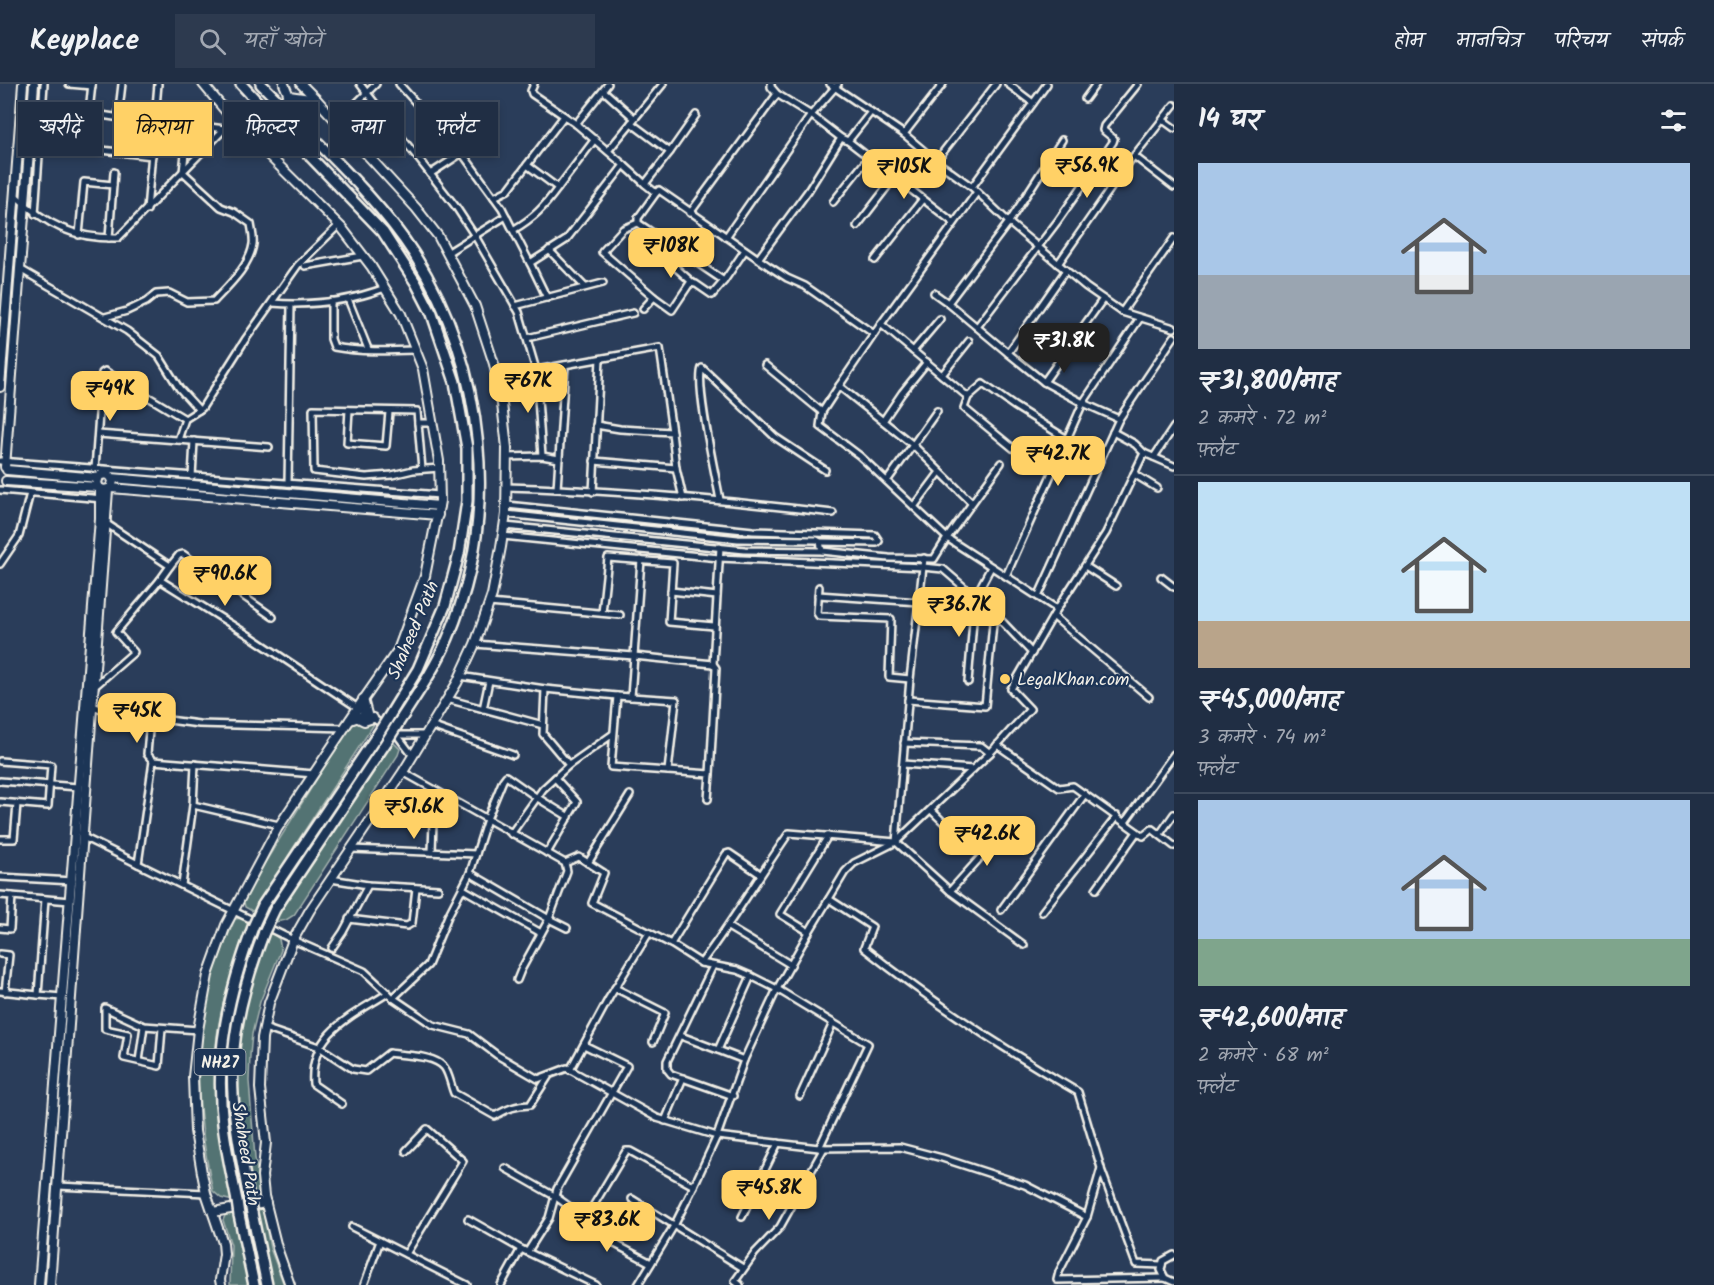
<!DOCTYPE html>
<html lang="hi">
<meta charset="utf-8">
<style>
:root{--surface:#202e44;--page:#2d3a4f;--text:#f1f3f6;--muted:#a2a8b2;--line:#3d4a5d;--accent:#ffd166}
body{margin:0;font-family:Kalam,"Playpen Sans Deva",sans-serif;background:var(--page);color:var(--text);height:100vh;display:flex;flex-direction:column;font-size:22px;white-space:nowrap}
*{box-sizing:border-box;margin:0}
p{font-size:20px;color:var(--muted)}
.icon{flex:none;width:33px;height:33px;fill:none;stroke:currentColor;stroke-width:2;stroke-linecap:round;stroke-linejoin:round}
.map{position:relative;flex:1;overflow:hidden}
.drawer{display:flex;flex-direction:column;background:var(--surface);width:540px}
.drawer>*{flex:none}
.hud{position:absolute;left:18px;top:18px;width:570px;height:54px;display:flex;gap:12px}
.price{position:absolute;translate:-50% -51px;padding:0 14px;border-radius:12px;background:var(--accent);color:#111;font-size:20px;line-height:39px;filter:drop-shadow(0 2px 3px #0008)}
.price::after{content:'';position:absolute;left:50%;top:36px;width:18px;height:14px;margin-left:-9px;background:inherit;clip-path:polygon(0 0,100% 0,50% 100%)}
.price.on{background:#222;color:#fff}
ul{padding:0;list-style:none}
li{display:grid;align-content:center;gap:12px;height:318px;padding:0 24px}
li+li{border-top:2px solid var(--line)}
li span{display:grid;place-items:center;height:186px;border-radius:0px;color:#555}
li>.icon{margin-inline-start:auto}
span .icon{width:108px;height:108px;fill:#fffc;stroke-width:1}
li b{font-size:26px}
h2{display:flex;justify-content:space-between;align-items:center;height:72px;padding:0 24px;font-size:26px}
.tag{padding:0 21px;border-radius:0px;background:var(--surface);box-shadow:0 3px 9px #0003,0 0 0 2px var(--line);font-size:21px;line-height:54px}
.tag.on{background:var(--accent);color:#111}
header{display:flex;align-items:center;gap:36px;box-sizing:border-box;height:84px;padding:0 30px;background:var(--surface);border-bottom:2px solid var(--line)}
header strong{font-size:28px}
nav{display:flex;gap:33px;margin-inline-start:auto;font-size:21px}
.search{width:420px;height:54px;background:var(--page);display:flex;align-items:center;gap:15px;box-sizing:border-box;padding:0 21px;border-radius:0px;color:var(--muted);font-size:22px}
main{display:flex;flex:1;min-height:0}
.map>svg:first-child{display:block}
</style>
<header>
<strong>Keyplace</strong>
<div class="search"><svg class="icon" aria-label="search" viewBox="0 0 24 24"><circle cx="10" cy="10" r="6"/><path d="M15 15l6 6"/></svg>यहाँ खोजें</div>
<nav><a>होम</a><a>मानचित्र</a><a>परिचय</a><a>संपर्क</a></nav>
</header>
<main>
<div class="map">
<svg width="1174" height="1201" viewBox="0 0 1174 1201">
<rect width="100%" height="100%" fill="#2a3d5a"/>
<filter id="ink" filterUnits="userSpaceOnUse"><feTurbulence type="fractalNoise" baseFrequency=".0167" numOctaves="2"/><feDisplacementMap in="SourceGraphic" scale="12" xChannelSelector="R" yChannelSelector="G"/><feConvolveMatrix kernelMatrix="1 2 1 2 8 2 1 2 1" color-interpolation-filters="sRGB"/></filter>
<g filter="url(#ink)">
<g fill="#537373" stroke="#a4b2ae" stroke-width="1.5">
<polygon points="360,638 374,640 292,766 254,828 245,823 243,814 351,640"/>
<polygon points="390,655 400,665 398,671 294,831 286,836 275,838 282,823"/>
<path d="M242,834L251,836C237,874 222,912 217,952C210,1007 224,1063 233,1117L221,1114L213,1107C199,1043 191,972 208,909C214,883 225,859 235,835Z"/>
<path d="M257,844L261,845L248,878L238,914L229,984L263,1201H257L226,1043C221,995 225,947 237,901C241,882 250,863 257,844Z"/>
<path d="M270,848L279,855L281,866L260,918L252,950L250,971L249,997L255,1074L260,1106L255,1114C248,1081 241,1048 238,1014C235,959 246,898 270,848Z"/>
<polygon points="256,1122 263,1127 270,1164 284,1201 270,1201"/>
<polygon points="234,1126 250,1201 230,1201 231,1161 223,1136 226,1130"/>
</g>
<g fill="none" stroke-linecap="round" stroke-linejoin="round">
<defs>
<g id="street">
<polyline points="69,0 92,2"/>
<polyline points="92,0 85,64 152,72"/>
<polyline points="360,0 456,123 475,152 519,228 536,286 660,264 672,348"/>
<polyline points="399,0 416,19"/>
<polyline points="534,0 531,7 532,10 576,40 608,0"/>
<polyline points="771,0 771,3 777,10 811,31 841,54"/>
<polyline points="830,0 904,50 936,77 972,103 1013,142 1086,203 1122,228 1174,244"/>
<polyline points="1008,0 1033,19"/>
<polyline points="604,7 634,34"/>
<polyline points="1085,15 1096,0"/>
<polyline points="89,29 133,36"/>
<polyline points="118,34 122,0"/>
<polyline points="1163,36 1174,44"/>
<polyline points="337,38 376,0"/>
<polyline points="178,39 225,45"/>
<polyline points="904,50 943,0"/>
<polyline points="1062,56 1009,138 948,219 1008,269 1066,186"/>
<polyline points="848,57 954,139"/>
<polyline points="608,67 663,0"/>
<polyline points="670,68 696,31"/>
<polyline points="1134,72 1174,103"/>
<polyline points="936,77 996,0"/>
<polyline points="527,81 558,104 595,55"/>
<polyline points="624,81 645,100 670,68 631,39"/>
<path d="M430,90L462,69L502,124L513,146C534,134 544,123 558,104"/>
<polyline points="645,100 656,109 638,134 638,139 724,197 745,166"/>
<polyline points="972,103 1047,0"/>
<polyline points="656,109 659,106 770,183 787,194 805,202 874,250"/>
<path d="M15,111C46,141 74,155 118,154L233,36"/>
<polyline points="494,113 508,106 564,32"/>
<polyline points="833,118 868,74"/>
<polyline points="147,126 158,0"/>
<polyline points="690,129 777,10"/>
<polyline points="35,130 44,0"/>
<polyline points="638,139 623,145 602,168 654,213"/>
<polyline points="857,142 894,94"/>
<polyline points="513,146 530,179 566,156 624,81 576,40"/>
<polyline points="79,151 84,98 113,101"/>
<polyline points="726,153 811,31 838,0"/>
<polyline points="109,154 114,88"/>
<polyline points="549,166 585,203"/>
<polyline points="447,169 506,132"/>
<polyline points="665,174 693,199"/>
<polyline points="758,175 808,107 841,54 848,57 871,28"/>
<polyline points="875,176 922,116"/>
<polyline points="530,179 547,214"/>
<polyline points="1058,180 1130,77 1174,21"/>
<polyline points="305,182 363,172"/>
<polyline points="20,185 127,247 159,272 179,304 199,326"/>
<polyline points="934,209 948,219"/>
<polyline points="348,215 368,265"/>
<path d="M331,217V255L334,263C361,268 388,267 416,266"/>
<path d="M272,219C310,222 350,217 385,204"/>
<polyline points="515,222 603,199"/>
<polyline points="643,225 654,213 672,226 690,199 696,200 712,211 724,197"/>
<polyline points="1122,228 1174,154"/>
<path d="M105,233L127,227L146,218L156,210L169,209L187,218L214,217C228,202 250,182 253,160C254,154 252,147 251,140L234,128L221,123L183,88L188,41"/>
<polyline points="881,240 839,302 913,361 937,327"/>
<polyline points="977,243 1057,138 1113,58 1114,55 1103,46 1104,42 1138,0"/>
<polyline points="527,254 633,229"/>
<polyline points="913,267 940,235"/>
<polyline points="1008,269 1044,298 1103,215"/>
<polyline points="765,281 822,328"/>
<polyline points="942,291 969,257"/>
<polyline points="496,293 536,286 542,372"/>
<polyline points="1044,298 1083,319 1140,234"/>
<polyline points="839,302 822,328 820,342 860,372 947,454 1001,379"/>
<polyline points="968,313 881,240 977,108"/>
<polyline points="349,326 347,359 386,362 389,328"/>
<polyline points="883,337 902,309 927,278"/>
<polyline points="418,339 422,385"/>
<polyline points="433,339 418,339 417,327 313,325 314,387 366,393 392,391 413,386 440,384"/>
<polyline points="596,341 620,345 672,348 676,384 683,414"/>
<polyline points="1113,348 1135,360 1144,369"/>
<polyline points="98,350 269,363"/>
<polyline points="178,356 185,335 202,324 245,256 298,181 339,141"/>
<polyline points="1014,365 964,324 968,313 983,300 1014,322 1067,355"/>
<polyline points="507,373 542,372 559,375"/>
<polyline points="1154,373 1174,343"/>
<polyline points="0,377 440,411"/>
<polyline points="594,377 676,384"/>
<polyline points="95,385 102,289 105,287 185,335"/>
<polyline points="1134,390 1157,404"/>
<polyline points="192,393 194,357"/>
<polyline points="887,397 913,361 971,418"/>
<polyline points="288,399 291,221"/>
<path d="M507,403C616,406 725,416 833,429"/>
<polyline points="557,405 565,281"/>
<polyline points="0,406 103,415"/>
<polyline points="593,408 600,275"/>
<path d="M720,416C716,393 695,301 702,284L775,353L825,386"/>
<polyline points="507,421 753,447 875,451 879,457 877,459 820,458"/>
<polyline points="914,423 940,388"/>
<polyline points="104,438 170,482 160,496 250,552 367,630 397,651 413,672"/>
<polyline points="505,442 745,466 822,467 820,458 817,456 738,455 506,430"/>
<polyline points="503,452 719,474 923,483 924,474"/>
<polyline points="822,467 889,474 934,475 947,454 1057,525"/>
<polyline points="641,476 631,613 676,616 668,687 710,690 708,715"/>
<polyline points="0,480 19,452 30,409"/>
<polyline points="170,482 179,471 183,470 273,533"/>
<polyline points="1085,482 1116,502"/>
<polyline points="1006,492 1083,319 1119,335"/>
<polyline points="1161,493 1174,503"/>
<polyline points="819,503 817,529 819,532 891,535 889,593 910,595"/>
<polyline points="671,507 717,512"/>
<polyline points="818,511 919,518"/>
<polyline points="1038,513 1119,335 1174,253"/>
<polyline points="489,519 620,531"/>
<polyline points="602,529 608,474 673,479 669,538 714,542"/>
<polyline points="1053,532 1149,613"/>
<polyline points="475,560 634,572 713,580"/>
<polyline points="460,592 545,605 617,612"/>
<polyline points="968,598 975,513 991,483"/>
<polyline points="95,602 134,568 116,548 160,496"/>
<polyline points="545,605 543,650 569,681"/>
<polyline points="631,613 617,612 611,683 668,687"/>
<polyline points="447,615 543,641"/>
<polyline points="908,616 985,622 994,529"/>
<polyline points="93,622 108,628 199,640 345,644"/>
<polyline points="483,625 489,597"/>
<polyline points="431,642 513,671"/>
<polyline points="397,651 426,651"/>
<polyline points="904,659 981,662 990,669"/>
<polyline points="997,661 1059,704 1073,702 1143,752 1152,745 1174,762"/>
<polyline points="0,677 51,681 48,722 0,718"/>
<polyline points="153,677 314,690"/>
<polyline points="903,680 973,685"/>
<polyline points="710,690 716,584 713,580 720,463"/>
<polyline points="0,697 78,703"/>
<polyline points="193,721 279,741"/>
<polyline points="931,726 970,764"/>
<polyline points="375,729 433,732"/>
<path d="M569,733L536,713L506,692L503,696L487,735L565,779L579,773L604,789L592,819L671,860L701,879C733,837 759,792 789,749L896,758L991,668L1030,625L1011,605L1057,525L1106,449L1144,369L1174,382"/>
<polyline points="1125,738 1174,670"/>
<polyline points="511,750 543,705 569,681 613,650"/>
<polyline points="1160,750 1174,730"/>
<polyline points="83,753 293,856 364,887 393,914 428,881 448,832 470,789 487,735 403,688"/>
<polyline points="0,755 14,755 17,720"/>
<polyline points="896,758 950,807 1024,861"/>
<polyline points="351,765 476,770"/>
<polyline points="432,768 434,706"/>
<polyline points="547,769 577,718 555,694"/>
<polyline points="588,779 630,711"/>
<polyline points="138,780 153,677 147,670 150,635"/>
<polyline points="470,789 549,835 567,844"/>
<polyline points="0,793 73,797"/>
<polyline points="331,795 368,801 438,805"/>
<polyline points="182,801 193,721 195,680"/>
<polyline points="463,805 541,849"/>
<polyline points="1096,805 1137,748"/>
<polyline points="950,807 1007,744"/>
<polyline points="0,811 70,817"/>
<path d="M829,815L872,843L864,864C932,918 1003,965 1078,1008L1101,1084L1087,1133L1059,1188L1057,1196L1165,1194"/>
<polyline points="1001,826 1085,710"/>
<polyline points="1042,828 1117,732"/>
<polyline points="349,835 407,842 412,839 416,804"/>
<polyline points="728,843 791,881"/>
<polyline points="0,844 10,845 12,812"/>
<polyline points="809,848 780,830 828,752"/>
<polyline points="671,860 726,770 729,769 760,790"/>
<polyline points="332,864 343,848 368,801"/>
<polyline points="0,870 9,871 5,908"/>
<polyline points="701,879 737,886 751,892 777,905 868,960 819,1064"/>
<polyline points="713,882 667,977 667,985 671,990 733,1012"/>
<polyline points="517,896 521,886 549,835 567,787 565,779"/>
<polyline points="615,904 665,929 653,958"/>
<polyline points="0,907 38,911 45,815"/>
<polyline points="38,911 62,913"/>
<polyline points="393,914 433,941 469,950 497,971 538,995 567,984 657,1034 717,1052 819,1064 900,1063 942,1074 1025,1101 1087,1133"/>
<polyline points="162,944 159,982 124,974 128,950 105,945 105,924 144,942 198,946"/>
<path d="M264,944L319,963L353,985L366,987L389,969C404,972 433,970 444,983C449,989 451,1002 454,1009L495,1032C507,1025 516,1021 530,1021L548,993"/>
<polyline points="681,952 718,966 751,892"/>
<polyline points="718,966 744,976"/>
<polyline points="139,977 144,942"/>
<polyline points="570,986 609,914 649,849"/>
<polyline points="800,1012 833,939"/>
<path d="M342,1020L313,1000C309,949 352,932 388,909"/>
<polyline points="665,1037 683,994"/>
<polyline points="505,1084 556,1113 577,1128 589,1129 626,1067 630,1067 694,1102"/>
<polyline points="1101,1085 1136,1180 1162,1181"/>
<polyline points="58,1102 206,1109"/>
<polyline points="632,1115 743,1184"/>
<polyline points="589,1129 618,1153 615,1160 651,1179"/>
<polyline points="742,1133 778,1059"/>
<polyline points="468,1135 521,1165 596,1201"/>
<polyline points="352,1143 467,1201"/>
<polyline points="528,1167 549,1134 557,1105 627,982 584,961"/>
<polyline points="406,1170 463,1077 427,1045 406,1067"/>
<polyline points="1174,1171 1163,1177 1161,1186 1165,1194 1174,1198"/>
<polyline points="364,1201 380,1157"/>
<polyline points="501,1201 521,1165"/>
<polyline points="638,1201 675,1140 691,1108 717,1052 744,976 777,905 809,848 845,788 854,779 896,758 910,595 923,483 943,485 994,529 1032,569"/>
<polyline points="740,1201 735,1197 755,1169 780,1143 824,1064"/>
</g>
<g id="secondary">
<polyline points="203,0 233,36 342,144 371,182 401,230 423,285 439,377 440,417 425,492 398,566 357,625 277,745 226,841 208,891 198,946 193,993 195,1047 202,1089 206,1109 223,1159 224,1170 220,1196 221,1201"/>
<polyline points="284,0 289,12"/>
<polyline points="301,0 317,16"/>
<polyline points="289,12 317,16 416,124 438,152 475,222 494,280 502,320 507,364 506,430 501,463 492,511 475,560 457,599 403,688 310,826 293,856 269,919 262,954 260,1004 266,1059 262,1092 264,1112 277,1164 290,1201"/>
<polyline points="248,51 289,12"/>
<polyline points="0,303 23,0"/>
<polyline points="5,383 34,0"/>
<polyline points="7,386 98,394"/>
<polyline points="112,394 439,422"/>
<polyline points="6,397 98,403"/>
<path d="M111,404L113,397C111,390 105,389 99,392L97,399L99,404L104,406L111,404L438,431"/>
<polyline points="356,633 364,637 373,634"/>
<polyline points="350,636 367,630 363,615"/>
<polyline points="213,1128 266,1119"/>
<polyline points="39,1201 100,435 100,405"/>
<polyline points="50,1201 108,406"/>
</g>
<g id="highway">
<polyline points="241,0 265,26"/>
<polyline points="261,0 275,14"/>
<path d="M284,24C328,70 379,116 414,170C485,283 501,430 448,554C435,585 415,613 397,641"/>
<polyline points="274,35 383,148 416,199 432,230 455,298 467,364 467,417 459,470 445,522 418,585 388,634"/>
<polyline points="263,821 378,650"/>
<polyline points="275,825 387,657"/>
<path d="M249,1115C241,1070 230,1024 233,978C235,933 248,890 264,848"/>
<path d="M237,1117C232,1092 226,1066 223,1040C214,972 229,907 253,843"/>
<polyline points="252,1129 267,1201"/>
<polyline points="239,1131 254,1201"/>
</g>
</defs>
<use href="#street" stroke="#f4f1e8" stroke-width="10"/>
<use href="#secondary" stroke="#f4f1e8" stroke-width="12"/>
<use href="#highway" stroke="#f4f1e8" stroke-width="14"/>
<use href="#street" stroke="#1d3557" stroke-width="5"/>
<use href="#secondary" stroke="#1d3557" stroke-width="8"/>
<use href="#highway" stroke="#1d3557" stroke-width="9"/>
<defs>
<g id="highway-bridge">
<polyline points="275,14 284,24"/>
<polyline points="265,26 274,35"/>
<polyline points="378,650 388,634"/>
<polyline points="387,657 397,641"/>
<polyline points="253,843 263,821"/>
<polyline points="264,848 275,825"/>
<polyline points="249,1115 252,1129"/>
<polyline points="237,1117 239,1131"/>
</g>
</defs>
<use href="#highway-bridge" stroke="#f4f1e8" stroke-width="14" stroke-linecap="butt"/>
<use href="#highway-bridge" stroke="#1d3557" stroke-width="9"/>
</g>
</g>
<circle fill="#ffd166" stroke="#1d3557" stroke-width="2" cx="1005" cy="595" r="6"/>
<g text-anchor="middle" stroke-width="4.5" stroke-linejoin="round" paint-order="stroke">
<rect fill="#1d3557" stroke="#b4b9bc" stroke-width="1.5" x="194.5" y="965" width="51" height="26" rx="4.5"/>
<g font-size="16" font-weight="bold" fill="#f4f1e8">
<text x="220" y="984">NH27</text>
</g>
<g font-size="18" fill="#f4f1e8" stroke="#1d3557">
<text transform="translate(413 546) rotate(-67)" y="6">Shaheed Path</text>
<text transform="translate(246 1070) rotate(81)" y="6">Shaheed Path</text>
</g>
<g font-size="18" fill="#f4f1e8" stroke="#1d3557" text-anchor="start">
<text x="1017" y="601">LegalKhan.com</text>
</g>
</g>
</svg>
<b class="price" style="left:1087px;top:115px">₹56.9K</b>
<b class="price" style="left:904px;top:116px">₹105K</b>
<b class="price" style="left:671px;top:195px">₹108K</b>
<b class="price on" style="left:1064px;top:290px">₹31.8K</b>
<b class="price" style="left:528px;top:330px">₹67K</b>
<b class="price" style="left:110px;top:338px">₹49K</b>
<b class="price" style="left:1058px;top:403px">₹42.7K</b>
<b class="price" style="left:225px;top:523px">₹90.6K</b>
<b class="price" style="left:959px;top:554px">₹36.7K</b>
<b class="price" style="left:137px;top:660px">₹45K</b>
<b class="price" style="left:414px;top:756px">₹51.6K</b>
<b class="price" style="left:987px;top:783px">₹42.6K</b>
<b class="price" style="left:769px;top:1137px">₹45.8K</b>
<b class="price" style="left:607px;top:1169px">₹83.6K</b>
<div class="hud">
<a class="tag">खरीदें</a>
<a class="tag on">किराया</a>
<a class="tag">फ़िल्टर</a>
<a class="tag">नया</a>
<a class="tag">फ़्लैट</a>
</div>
</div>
<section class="drawer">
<h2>14 घर<svg class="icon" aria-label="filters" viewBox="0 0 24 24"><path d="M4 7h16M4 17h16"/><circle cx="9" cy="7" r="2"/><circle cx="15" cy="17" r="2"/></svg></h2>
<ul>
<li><span style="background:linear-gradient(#a9c7e8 60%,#9aa5b1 0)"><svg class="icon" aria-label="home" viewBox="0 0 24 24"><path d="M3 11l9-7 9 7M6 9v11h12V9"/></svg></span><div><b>₹31,800/माह</b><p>2 कमरे · 72 m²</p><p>फ़्लैट</p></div></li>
<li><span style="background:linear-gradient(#bfe0f5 75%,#b9a48a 0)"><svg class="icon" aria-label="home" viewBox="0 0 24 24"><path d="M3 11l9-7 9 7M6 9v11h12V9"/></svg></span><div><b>₹45,000/माह</b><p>3 कमरे · 74 m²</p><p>फ़्लैट</p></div></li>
<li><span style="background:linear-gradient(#a9c7e8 75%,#7fa58c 0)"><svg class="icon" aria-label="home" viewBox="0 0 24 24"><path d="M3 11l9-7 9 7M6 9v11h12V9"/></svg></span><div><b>₹42,600/माह</b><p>2 कमरे · 68 m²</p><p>फ़्लैट</p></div></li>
</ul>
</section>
</main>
